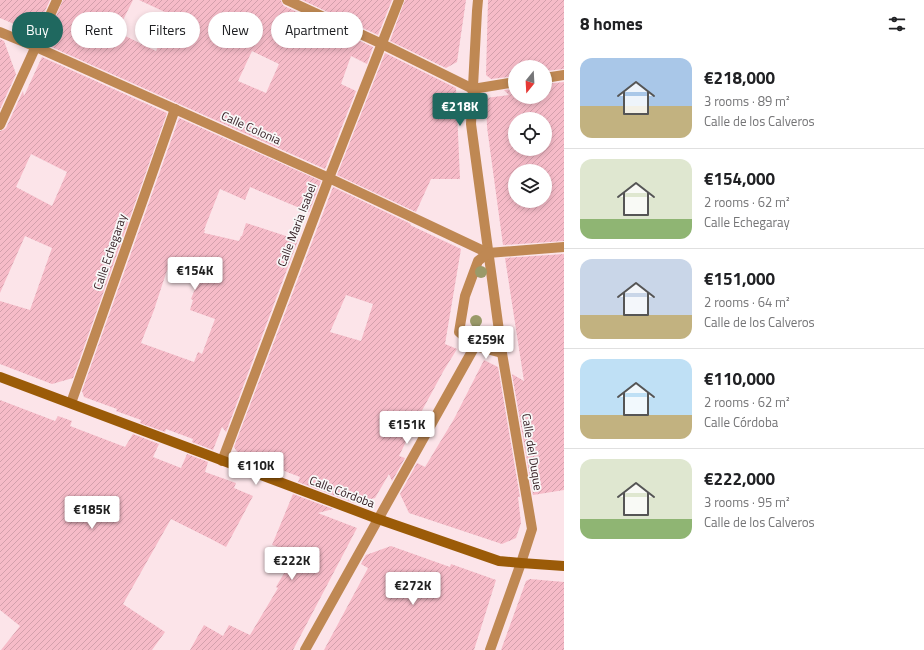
<!DOCTYPE html>
<meta charset="utf-8">
<style>
:root{--surface:#fff;--page:#f2f2f2;--text:#202124;--muted:#757577;--line:#e0e0e0;--accent:#1f685f}
body{margin:0;font-family:"Titillium Web",sans-serif;background:var(--page);color:var(--text);height:100vh;display:flex;flex-direction:column;font-size:15px;white-space:nowrap}
*{box-sizing:border-box;margin:0}
p{font-size:13px;color:var(--muted)}
.icon{flex:none;width:22px;height:22px;fill:none;stroke:currentColor;stroke-width:2;stroke-linecap:round;stroke-linejoin:round}
.map{position:relative;flex:1;overflow:hidden}
.details{display:flex;flex-direction:column;background:var(--surface);width:360px}
.details>*{flex:none}
.guide{position:absolute;left:12px;top:12px;width:380px;height:36px;display:flex;gap:8px}
.needle{width:26px;rotate:198deg}
.tools{position:absolute;left:508px;top:60px;display:grid;gap:8px}
.tools a{display:grid;place-items:center;width:44px;height:44px;border-radius:50%;background:var(--surface);box-shadow:0 2px 6px #0003;font-size:20px}
.price{position:absolute;translate:-50% -34px;padding:0 9px;border-radius:4px;background:#fff;color:#222;font-size:13px;line-height:26px;filter:drop-shadow(0 1px 2px #0008)}
.price::after{content:'';position:absolute;left:50%;top:24px;width:12px;height:9px;margin-left:-6px;background:inherit;clip-path:polygon(0 0,100% 0,50% 100%)}
.price.current{background:var(--accent);color:#fff}
ul{padding:0;list-style:none}
li{display:flex;align-items:center;gap:12px;height:100px;padding:0 16px}
li+li{border-top:1px solid var(--line)}
li span{display:grid;place-items:center;flex:none;width:112px;height:80px;border-radius:12px;color:#555}
li>.icon{margin-inline-start:auto}
span .icon{width:48px;height:48px;fill:#fffc;stroke-width:1}
li b{font-size:17px}
h2{display:flex;justify-content:space-between;align-items:center;height:48px;padding:0 16px;font-size:17px}
.pill{padding:0 14px;border-radius:18px;background:var(--surface);box-shadow:0 2px 6px #0003;font-size:14px;line-height:36px}
.pill.current{background:var(--accent);color:#fff}
main{display:flex;flex:1;min-height:0}
.map>svg:first-child{display:block}
</style>
<main>
<div class="map">
<svg width="564" height="650" viewBox="0 0 564 650">
<defs>
<pattern id="building-hatch" width="6" height="6" patternUnits="userSpaceOnUse"><rect width="6" height="6" fill="#f6bbc8"/><path d="M-1 1l2-2M0 6l6-6M5 7l2-2" fill="none" stroke="#d3a0ac"/></pattern>
</defs>
<rect width="100%" height="100%" fill="#fce4e9"/>
<g fill="url(#building-hatch)" fill-rule="evenodd">
<polygon points="0,0 50,0 35,33 0,18"/>
<path d="M63,0H133L117,32L156,51L169,22L164,20L167,13L139,0H281L282,3L284,6L373,47L367,64L351,56L341,84L356,91L325,169L47,45L48,43L45,41ZM252,51L279,64L266,93L238,81Z"/>
<polygon points="302,0 392,0 378,35"/>
<polygon points="405,0 466,0 457,62 446,68 390,41"/>
<polygon points="488,0 564,0 564,69 545,71 545,67 515,67 515,76 491,79 486,75"/>
<polygon points="0,39 4,41 16,74 0,109"/>
<polygon points="385,53 456,88 460,179 431,179 416,212 337,175"/>
<path d="M42,57L167,113L73,378L52,384L0,364V301L30,310L52,248L25,236L0,293V131L3,130L6,128L23,91L24,96ZM31,154L67,172L52,206L16,187Z"/>
<path d="M564,82V241L503,245L487,127L486,98L509,95L504,90L515,89V97H545V84ZM515,119H545V149H515ZM515,171H545V201H515Z"/>
<path d="M179,118L321,181L309,212L250,187L245,200L220,189L204,230H205L204,233L239,241L241,236H242L246,223L298,240L226,432L222,427L213,450L192,442L193,439L166,429L165,432L140,423L141,420L116,411L117,409L84,397L82,391ZM167,270L198,281L191,299L193,300L190,310L215,319L202,354L198,352L194,362L141,343L154,310Z"/>
<path d="M333,187L411,224L410,225L461,249L445,344L457,349L444,370L412,429L399,456L405,458L392,481L389,474L375,498L354,503L298,482L300,477L248,457L246,462H244L234,447ZM346,295L373,304L361,341L330,332Z"/>
<polygon points="564,254 564,490 533,495 512,374 524,381 505,258"/>
<polygon points="484,360 498,367 520,497 518,497 521,523 516,538 502,544 409,513 400,494 417,463 425,467 454,419"/>
<polygon points="0,400 55,421 58,416 72,421 70,426 125,447 133,434 159,444 153,457 181,468 187,454 208,462 205,472 236,483 234,488 253,496 226,547 211,539 171,519 123,604 165,632 152,650 1,650 20,626 0,610"/>
<polygon points="293,494 333,509 318,513 357,528 293,650 190,650 204,625 223,636 229,625 250,635 278,588 276,587 293,558 288,556 290,554 287,553 288,550 272,545"/>
<polygon points="391,546 450,567 451,564 496,580 474,650 324,650 368,568 361,564 366,555"/>
<polygon points="530,579 564,582 564,650 501,650 526,581"/>
</g>
<g fill="none" stroke-linecap="round" stroke-linejoin="round">
<g stroke="#bf8853" stroke-width="10">
<polyline points="287,0 382,44 473,89 515,82"/>
<polyline points="478,0 477,11 471,124 502,353 532,529 521,563 490,650"/>
<polyline points="0,32 36,47 329,178 488,253"/>
<polyline points="545,78 564,75"/>
<polyline points="0,125 57,0"/>
<polyline points="488,253 564,247"/>
<polyline points="475,346 502,353"/>
<polyline points="71,403 175,109"/>
<polyline points="222,461 329,178 399,0"/>
<polyline points="305,650 475,346 459,332 465,296 478,261 488,253"/>
</g>
<polyline stroke="#9b5b08" stroke-width="10" points="0,377 378,519 499,561 521,563 564,566"/>
</g>
<g fill="#9a9a69">
<circle cx="481" cy="272" r="6"/>
<circle cx="476" cy="321" r="6"/>
<circle cx="479" cy="339" r="6"/>
<circle cx="495" cy="341" r="6"/>
</g>
<g text-anchor="middle" stroke-width="3.5" stroke-linejoin="round" paint-order="stroke">
<g font-size="12" fill="#311b20" stroke="#f8f8f8">
<text transform="translate(251 128) rotate(24)" y="4">Calle Colonia</text>
<text transform="translate(297 225) rotate(-69)" y="4">Calle Maria Isabel</text>
<text transform="translate(110 252) rotate(-71)" y="4">Calle Echegaray</text>
<text transform="translate(532 452) rotate(81)" y="4">Calle del Duque</text>
<text transform="translate(342 492) rotate(21)" y="4">Calle Córdoba</text>
</g>
</g>
</svg>
<div class="tools">
<a><svg class="needle" viewBox="-14 -14 28 28"><path d="M0-13l5 13h-10z" fill="#e53935"/><path d="M0 13l5-13h-10z" fill="#757577"/></svg></a>
<a><svg class="icon" aria-label="locate" viewBox="0 0 24 24"><circle cx="12" cy="12" r="6"/><path d="M12 2v4M12 18v4M2 12h4M18 12h4"/></svg></a>
<a><svg class="icon" aria-label="layers" viewBox="0 0 24 24"><path d="M12 4l9 5-9 5-9-5zM3 14l9 5 9-5"/></svg></a>
</div>
<b class="price current" style="left:460px;top:127px">€218K</b>
<b class="price" style="left:195px;top:291px">€154K</b>
<b class="price" style="left:486px;top:360px">€259K</b>
<b class="price" style="left:407px;top:445px">€151K</b>
<b class="price" style="left:256px;top:486px">€110K</b>
<b class="price" style="left:92px;top:530px">€185K</b>
<b class="price" style="left:292px;top:581px">€222K</b>
<b class="price" style="left:413px;top:606px">€272K</b>
<div class="guide">
<a class="pill current">Buy</a>
<a class="pill">Rent</a>
<a class="pill">Filters</a>
<a class="pill">New</a>
<a class="pill">Apartment</a>
</div>
</div>
<section class="details">
<h2>8 homes<svg class="icon" aria-label="filters" viewBox="0 0 24 24"><path d="M4 7h16M4 17h16"/><circle cx="9" cy="7" r="2"/><circle cx="15" cy="17" r="2"/></svg></h2>
<ul>
<li><span style="background:linear-gradient(#a9c7e8 60%,#c2b280 0)"><svg class="icon" aria-label="home" viewBox="0 0 24 24"><path d="M3 11l9-7 9 7M6 9v11h12V9"/></svg></span><div><b>€218,000</b><p>3 rooms · 89 m²</p><p>Calle de los Calveros</p></div></li>
<li><span style="background:linear-gradient(#dfe7d0 75%,#8fb573 0)"><svg class="icon" aria-label="home" viewBox="0 0 24 24"><path d="M3 11l9-7 9 7M6 9v11h12V9"/></svg></span><div><b>€154,000</b><p>2 rooms · 62 m²</p><p>Calle Echegaray</p></div></li>
<li><span style="background:linear-gradient(#c9d6e8 70%,#c2b280 0)"><svg class="icon" aria-label="home" viewBox="0 0 24 24"><path d="M3 11l9-7 9 7M6 9v11h12V9"/></svg></span><div><b>€151,000</b><p>2 rooms · 64 m²</p><p>Calle de los Calveros</p></div></li>
<li><span style="background:linear-gradient(#bfe0f5 70%,#c2b280 0)"><svg class="icon" aria-label="home" viewBox="0 0 24 24"><path d="M3 11l9-7 9 7M6 9v11h12V9"/></svg></span><div><b>€110,000</b><p>2 rooms · 62 m²</p><p>Calle Córdoba</p></div></li>
<li><span style="background:linear-gradient(#dfe7d0 75%,#8fb573 0)"><svg class="icon" aria-label="home" viewBox="0 0 24 24"><path d="M3 11l9-7 9 7M6 9v11h12V9"/></svg></span><div><b>€222,000</b><p>3 rooms · 95 m²</p><p>Calle de los Calveros</p></div></li>
</ul>
</section>
</main>
